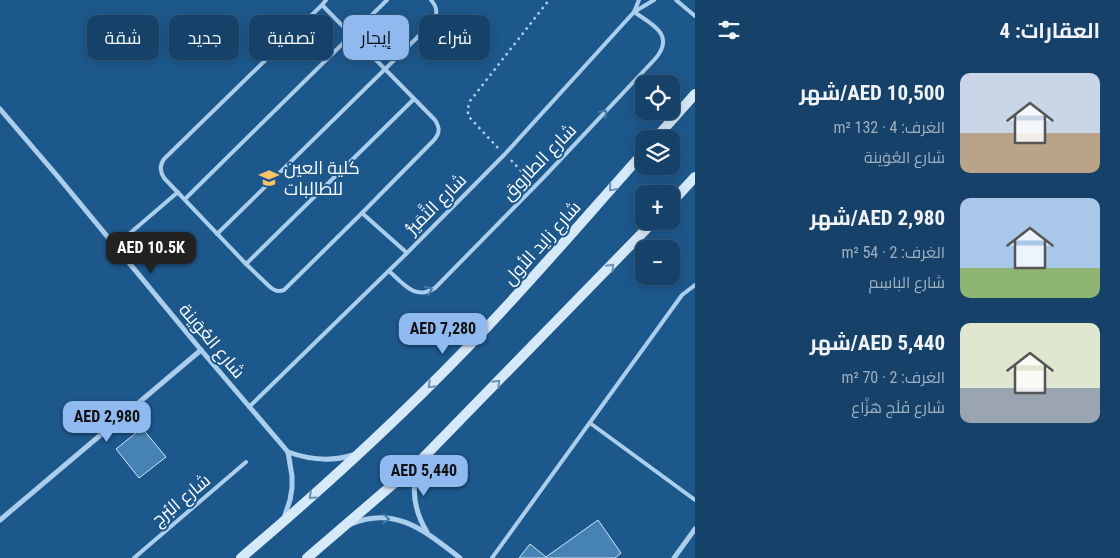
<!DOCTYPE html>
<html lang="ar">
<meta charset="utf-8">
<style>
:root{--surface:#164269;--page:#234d71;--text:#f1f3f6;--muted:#9eb0c0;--line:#355b7d;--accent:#90b9f0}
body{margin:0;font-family:"Roboto Condensed",Cairo,sans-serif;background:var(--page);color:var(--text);direction:rtl;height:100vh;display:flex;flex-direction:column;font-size:19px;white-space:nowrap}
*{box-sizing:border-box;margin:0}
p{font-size:16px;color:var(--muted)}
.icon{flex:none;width:28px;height:28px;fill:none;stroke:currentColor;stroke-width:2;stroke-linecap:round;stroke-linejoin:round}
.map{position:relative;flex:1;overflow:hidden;direction:ltr}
.details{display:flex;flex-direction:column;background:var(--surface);width:425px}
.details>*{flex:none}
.hud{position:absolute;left:15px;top:15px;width:475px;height:45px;direction:rtl;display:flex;gap:10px}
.controls{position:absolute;left:635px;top:75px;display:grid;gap:10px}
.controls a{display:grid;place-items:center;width:45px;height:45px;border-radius:10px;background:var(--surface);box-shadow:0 2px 12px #0003,0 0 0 1px var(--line);font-size:25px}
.price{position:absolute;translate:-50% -42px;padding:0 11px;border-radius:10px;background:var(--accent);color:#111;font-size:16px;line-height:32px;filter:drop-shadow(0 1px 2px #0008)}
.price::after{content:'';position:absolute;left:50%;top:30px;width:15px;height:11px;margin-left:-8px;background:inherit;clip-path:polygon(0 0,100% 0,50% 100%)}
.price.selected{background:#222;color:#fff}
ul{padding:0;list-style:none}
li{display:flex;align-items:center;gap:15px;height:125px;padding:0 20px}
li span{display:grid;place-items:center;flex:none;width:140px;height:100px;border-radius:10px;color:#555}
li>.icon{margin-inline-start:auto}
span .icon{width:60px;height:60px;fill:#fffc;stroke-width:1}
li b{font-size:21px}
h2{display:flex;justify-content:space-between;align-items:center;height:60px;padding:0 20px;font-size:21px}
.pill{padding:0 18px;border-radius:10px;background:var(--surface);box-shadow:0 2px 12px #0003,0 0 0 1px var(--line);font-size:18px;line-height:45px}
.pill.selected{background:var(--accent);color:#111}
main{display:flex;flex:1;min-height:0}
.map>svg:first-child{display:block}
</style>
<main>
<section class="details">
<h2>العقارات: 4<svg class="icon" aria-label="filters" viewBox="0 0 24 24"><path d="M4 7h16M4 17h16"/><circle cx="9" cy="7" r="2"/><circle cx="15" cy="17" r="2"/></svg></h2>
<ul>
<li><span style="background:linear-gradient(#c9d6e8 60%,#b9a48a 0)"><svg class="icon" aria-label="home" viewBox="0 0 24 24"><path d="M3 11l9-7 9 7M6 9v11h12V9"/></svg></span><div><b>AED 10,500/شهر</b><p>الغرف: 4 · 132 m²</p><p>شارع العُوَينة</p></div></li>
<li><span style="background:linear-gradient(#a9c7e8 70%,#8fb573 0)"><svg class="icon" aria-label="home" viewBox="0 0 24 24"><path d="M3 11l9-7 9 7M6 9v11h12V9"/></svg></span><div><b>AED 2,980/شهر</b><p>الغرف: 2 · 54 m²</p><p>شارع الباسِم</p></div></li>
<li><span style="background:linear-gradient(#dfe7d0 65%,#9aa5b1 0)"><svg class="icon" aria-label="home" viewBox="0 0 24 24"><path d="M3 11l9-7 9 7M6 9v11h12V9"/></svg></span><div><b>AED 5,440/شهر</b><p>الغرف: 2 · 70 m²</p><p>شارع فَلَج هَزَّاع</p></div></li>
</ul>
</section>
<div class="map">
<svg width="695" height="558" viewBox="0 0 695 558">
<rect width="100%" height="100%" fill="#1d588c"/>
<g fill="#4682b4" stroke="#d0e6f9">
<polygon points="142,428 166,457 139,478 116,449"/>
<polygon points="598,520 621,553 615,558 519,558 530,544 546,557"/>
</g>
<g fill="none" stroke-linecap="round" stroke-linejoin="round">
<g stroke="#aaceec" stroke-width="2.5" stroke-dasharray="2.5 4" stroke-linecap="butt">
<path d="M498,148L469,117C467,111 468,107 470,101L549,0"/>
<polyline points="511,160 521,171 533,174"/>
</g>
<g stroke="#aaceec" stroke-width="4">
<polyline points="676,0 695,16"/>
<path d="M322,5L435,120C440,128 440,133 434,140L362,213L284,290C278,292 275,291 270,287L246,264L164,178C160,172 159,166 164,159L322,5L326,0"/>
<polyline points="634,12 639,0"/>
<polyline points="185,199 387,0"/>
<polyline points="362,213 407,253"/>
<path d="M217,234L432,23C438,15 438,8 431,0"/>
<polyline points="115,246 178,192"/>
<polyline points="246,264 414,99"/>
<path d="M389,271C403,283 415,301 435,288L544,177L655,59C676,35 652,24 634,12"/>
<polyline points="249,407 407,253 505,154 634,12 654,0"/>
<polyline points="590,423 695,500"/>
<polyline points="134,558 246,462"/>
<polyline points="492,558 682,295 695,285"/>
</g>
<g stroke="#aaceec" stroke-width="5">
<polyline points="0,109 59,178 201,350 288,452 292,476 292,488 290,500 284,518"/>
<path d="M288,452C310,460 331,462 353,455"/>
<path d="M418,466C411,489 414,511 427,532"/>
<polyline points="0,520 201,350"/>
<path d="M351,524C396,505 426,532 460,558"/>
<polyline points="674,558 695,529"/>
</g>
<g stroke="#d6e9f9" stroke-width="10">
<polyline points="655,139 695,94"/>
<polyline points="671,203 695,177"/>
<path d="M241,558C327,485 410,409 487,327C541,270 592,210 644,152"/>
<polyline points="307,558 420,461 654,221"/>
</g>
</g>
<defs><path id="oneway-chevron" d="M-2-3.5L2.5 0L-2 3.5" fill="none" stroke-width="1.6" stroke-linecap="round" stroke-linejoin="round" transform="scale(1.25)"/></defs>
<g stroke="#477ba9">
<use href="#oneway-chevron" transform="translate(604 113) rotate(-47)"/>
<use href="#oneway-chevron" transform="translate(429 290) rotate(-22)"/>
<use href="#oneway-chevron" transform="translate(386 519) rotate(5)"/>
</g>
<g stroke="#6792b8">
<use href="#oneway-chevron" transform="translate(612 188) rotate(131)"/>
<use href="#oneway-chevron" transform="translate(611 267) rotate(-45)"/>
<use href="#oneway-chevron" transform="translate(497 383) rotate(-45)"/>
<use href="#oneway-chevron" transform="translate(431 385) rotate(135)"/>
<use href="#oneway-chevron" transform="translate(312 496) rotate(138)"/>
</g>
<defs>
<symbol id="university-bare" viewBox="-9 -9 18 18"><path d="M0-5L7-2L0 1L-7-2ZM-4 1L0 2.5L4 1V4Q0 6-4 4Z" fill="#fcc369" stroke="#1d588c" stroke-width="2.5" paint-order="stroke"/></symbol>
</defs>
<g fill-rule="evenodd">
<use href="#university-bare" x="255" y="164" width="28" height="28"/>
</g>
<g text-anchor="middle" stroke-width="4" stroke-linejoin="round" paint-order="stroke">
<g font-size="18" fill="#fff" stroke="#1d588c">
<text transform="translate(539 162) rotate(-46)" y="6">شارع الطاروق</text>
<text transform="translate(436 204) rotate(-45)" y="6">شارع التَّمَيُّز</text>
<text transform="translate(542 243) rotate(-48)" y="6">شارع زايد الأول</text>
<text transform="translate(212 341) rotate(50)" y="6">شارع العُوَينة</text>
<text transform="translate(181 500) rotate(-40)" y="6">شارع البُرج</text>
</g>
<g font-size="18" fill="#fff" stroke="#1d588c" text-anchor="start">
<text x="284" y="174">كلية العين<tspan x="284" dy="21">للطالبات</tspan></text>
</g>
</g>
</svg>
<div class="controls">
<a><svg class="icon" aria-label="locate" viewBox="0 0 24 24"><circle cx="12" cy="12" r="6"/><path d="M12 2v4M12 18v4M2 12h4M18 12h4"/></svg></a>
<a><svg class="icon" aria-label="layers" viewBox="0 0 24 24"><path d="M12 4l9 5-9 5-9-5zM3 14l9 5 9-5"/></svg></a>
<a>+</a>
<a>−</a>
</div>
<b class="price selected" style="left:151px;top:274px">AED 10.5K</b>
<b class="price" style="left:443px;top:355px">AED 7,280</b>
<b class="price" style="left:107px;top:443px">AED 2,980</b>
<b class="price" style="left:424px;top:497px">AED 5,440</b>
<div class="hud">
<a class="pill">شراء</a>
<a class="pill selected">إيجار</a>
<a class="pill">تصفية</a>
<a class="pill">جديد</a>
<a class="pill">شقة</a>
</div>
</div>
</main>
